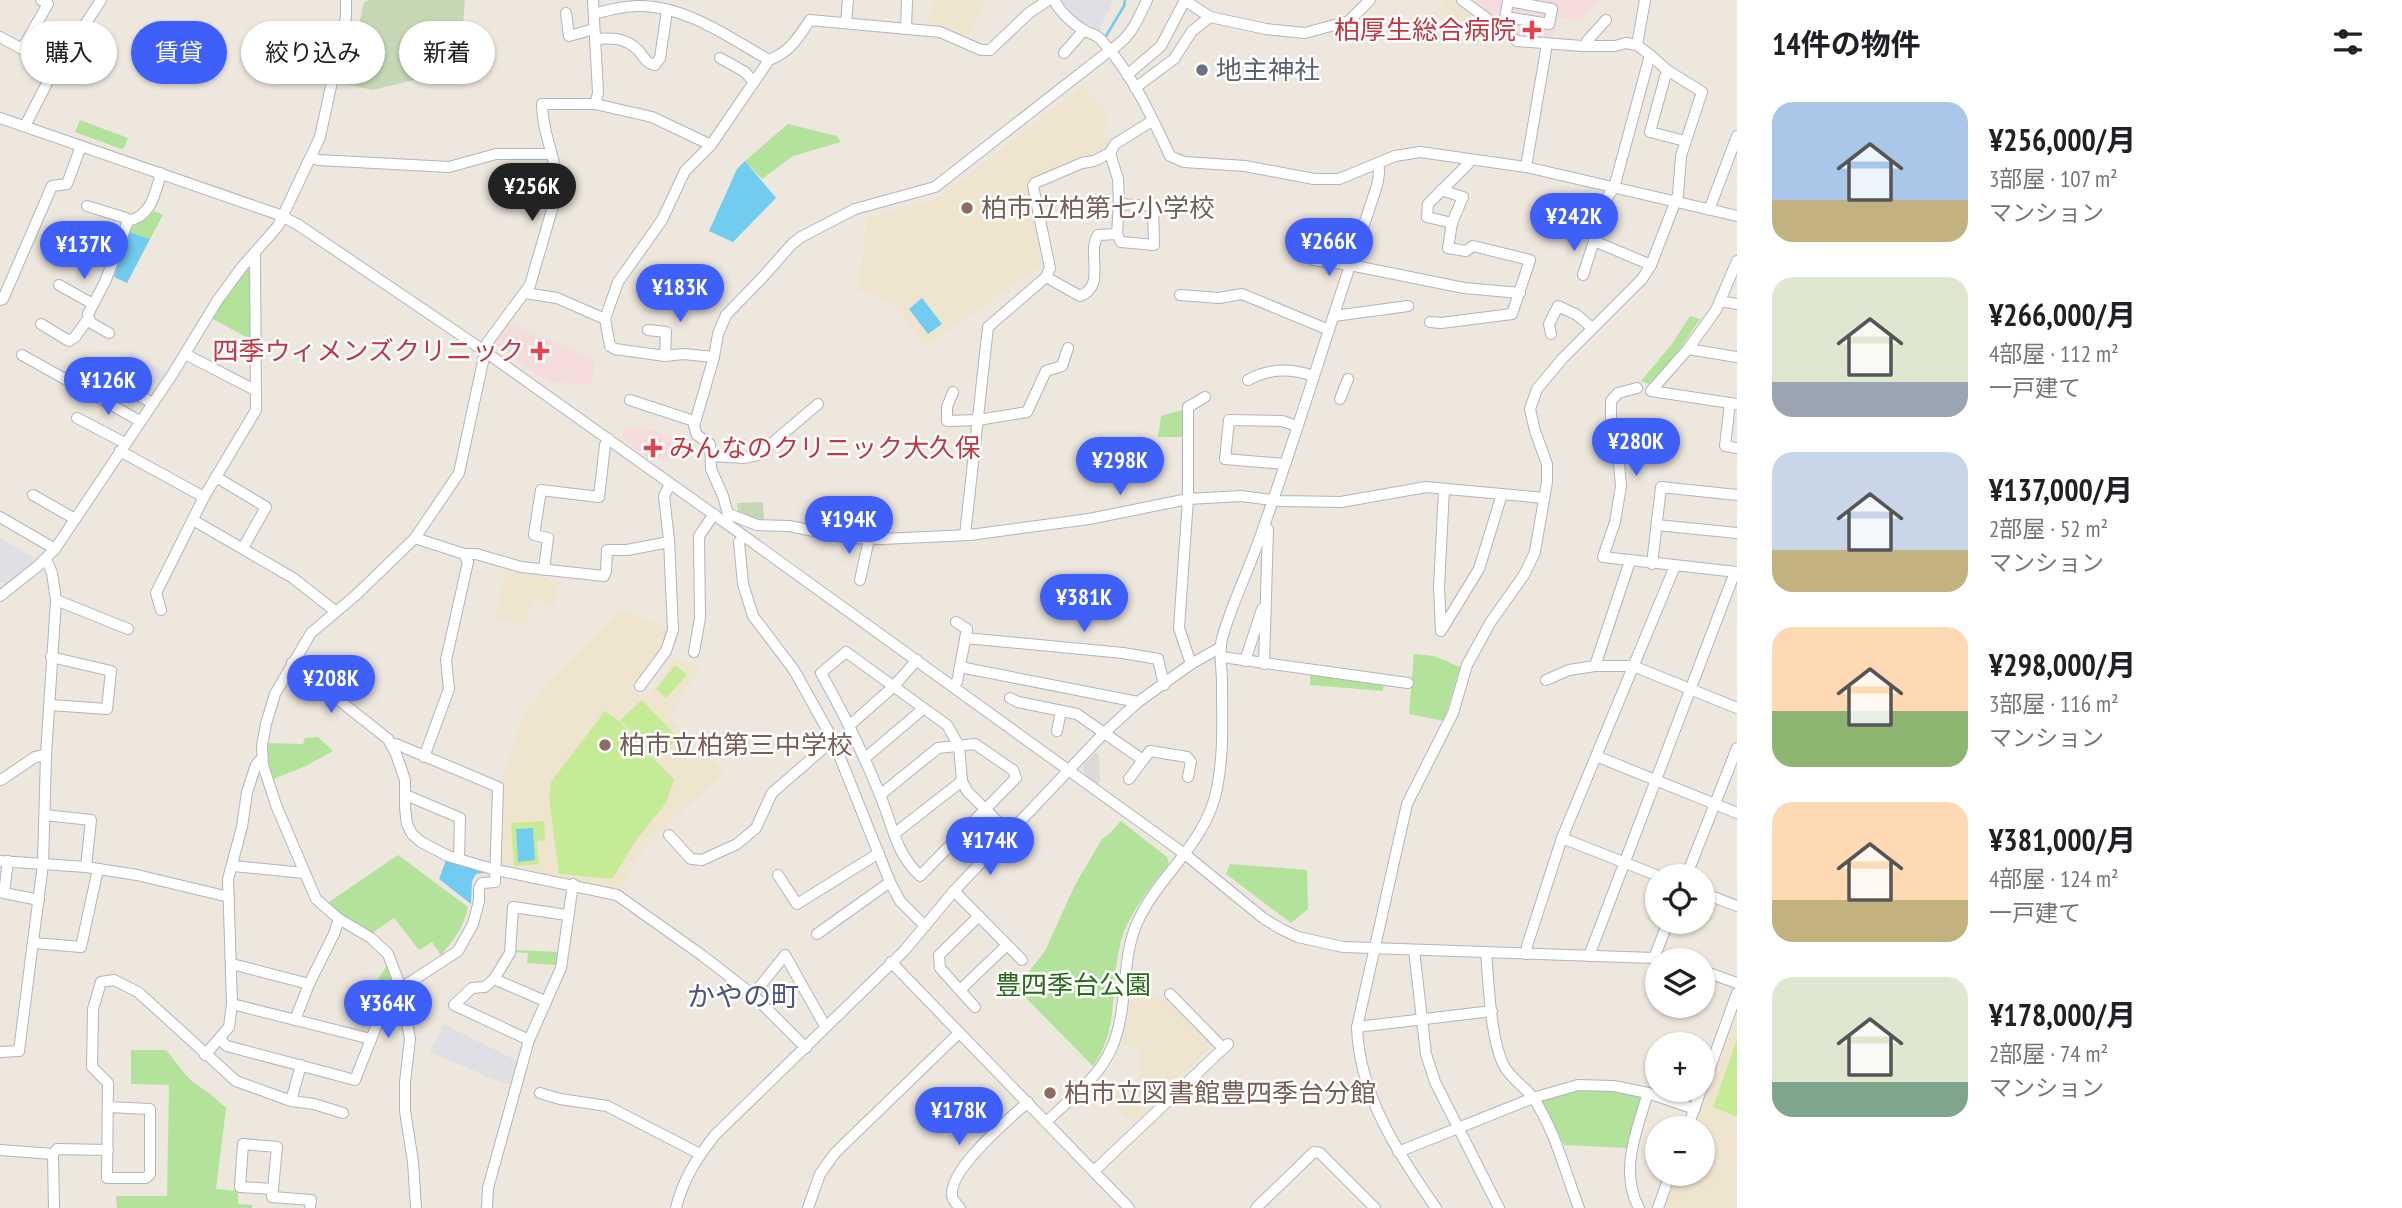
<!DOCTYPE html>
<html lang="ja">
<meta charset="utf-8">
<style>
:root{--surface:#fff;--page:#f6f6f6;--text:#202124;--muted:#757577;--accent:#3f5ff9}
body{margin:0;font-family:"PT Sans Narrow","Noto Sans JP",sans-serif;background:var(--page);color:var(--text);height:100vh;display:flex;flex-direction:column;font-size:26px;white-space:nowrap}
*{box-sizing:border-box;margin:0}
p{font-size:23px;color:var(--muted)}
.icon{flex:none;width:38px;height:38px;fill:none;stroke:currentColor;stroke-width:2;stroke-linecap:round;stroke-linejoin:round}
.map{position:relative;flex:1;overflow:hidden}
.drawer{display:flex;flex-direction:column;background:var(--surface);width:665px}
.drawer>*{flex:none}
.banner{position:absolute;left:21px;top:21px;width:665px;height:63px;display:flex;gap:14px}
.tools{position:absolute;left:1645px;top:864px;display:grid;gap:14px}
.tools a{display:grid;place-items:center;width:70px;height:70px;border-radius:50%;background:var(--surface);box-shadow:0 2px 5px #0004;font-size:35px}
.price{position:absolute;translate:-50% -60px;padding:0 16px;border-radius:24px;background:var(--accent);color:#fff;font-size:23px;line-height:46px;filter:drop-shadow(0 2px 4px #0008)}
.price::after{content:'';position:absolute;left:50%;top:42px;width:21px;height:16px;margin-left:-10px;background:inherit;clip-path:polygon(0 0,100% 0,50% 100%)}
.price.selected{background:#222;color:#fff}
ul{padding:0;list-style:none}
li{display:flex;align-items:center;gap:21px;height:175px;padding:0 35px}
li span{display:grid;place-items:center;flex:none;width:196px;height:140px;border-radius:21px;color:#555}
li>.icon{margin-inline-start:auto}
span .icon{width:84px;height:84px;fill:#fffc;stroke-width:1}
li b{font-size:30px}
h2{display:flex;justify-content:space-between;align-items:center;height:84px;padding:0 35px;font-size:30px}
.chip{padding:0 24px;border-radius:32px;background:var(--surface);box-shadow:0 2px 5px #0004;font-size:24px;line-height:63px}
.chip.selected{background:var(--accent);color:#fff}
main{display:flex;flex:1;min-height:0}
.map>svg:first-child{display:block}
</style>
<main>
<div class="map">
<svg width="1737" height="1208" viewBox="0 0 1737 1208">
<rect width="100%" height="100%" fill="#ede7de"/>
<g fill="#e1dfe6">
<polygon points="1061,0 1112,0 1113,1 1099,30 1078,20"/>
<polygon points="130,351 168,374 159,386 123,364"/>
<polygon points="0,538 40,561 7,585 0,581"/>
<polygon points="443,1024 518,1061 511,1084 505,1084 430,1052"/>
</g>
<g fill="#efe5ce">
<polygon points="935,0 986,0 965,42 925,26"/>
<polygon points="1444,0 1456,0 1469,10 1470,13 1452,38 1435,36"/>
<polygon points="1083,86 1107,112 1104,136 1111,144 1103,154 1029,184 1041,266 926,346 894,304 858,290 867,218 938,198"/>
<polygon points="506,571 560,581 555,605 532,599 526,626 494,618"/>
<polygon points="621,610 669,629 662,650 630,689 645,698 676,659 700,666 697,674 669,718 724,772 650,842 633,863 621,893 501,867 501,783 525,712 551,680"/>
<polygon points="1131,993 1151,995 1166,1000 1179,1014 1138,1049 1121,1044 1126,1028"/>
<polygon points="1737,1005 1737,1208 1662,1208 1674,1174 1703,1174 1703,1129 1691,1129"/>
<polygon points="1182,1014 1213,1046 1133,1124 1110,1100 1126,1085 1140,1085 1141,1049"/>
</g>
<g fill="#f4dcdd">
<polygon points="1470,0 1598,0 1581,21 1558,17 1552,43 1521,39"/>
<polygon points="508,323 595,359 591,385 552,382 536,374 493,343"/>
<polygon points="625,427 650,429 675,438 665,458 652,461 622,438"/>
</g>
<g fill="#b3e39b">
<polygon points="80,120 128,138 124,148 121,149 75,132"/>
<polygon points="788,124 837,136 841,142 793,156 762,179 745,161"/>
<path d="M154,211L163,215L150,239L129,232C134,222 147,219 154,211Z"/>
<polygon points="254,263 251,274 250,339 213,319 234,283"/>
<polygon points="1690,316 1700,319 1682,346 1651,385 1641,381 1672,344"/>
<polygon points="1182,410 1182,437 1158,437 1161,416"/>
<polygon points="1414,654 1434,656 1460,667 1444,721 1409,714"/>
<polygon points="1310,673 1384,682 1383,691 1310,685"/>
<polygon points="318,737 333,751 306,766 271,780 267,743 303,744 305,738"/>
<path d="M1121,821L1167,857L1169,864C1150,888 1130,911 1121,941C1109,985 1121,1026 1093,1066L1016,988L1045,951L1075,885L1102,839L1109,834Z"/>
<path d="M398,855L468,907C464,927 454,940 441,955L432,942L419,950L394,918L372,933L339,914L326,904Z"/>
<polygon points="1230,864 1307,870 1308,909 1291,923 1226,874"/>
<polygon points="514,950 559,952 557,965 527,963 528,953 513,952"/>
<polygon points="387,965 393,986 381,1004 368,996"/>
<path d="M131,1050H166C176,1061 187,1080 200,1087C210,1093 217,1100 226,1108L216,1189L238,1191V1204L252,1205V1208H117L116,1196H167L169,1085L131,1084Z"/>
<polygon points="1578,1089 1612,1090 1643,1095 1628,1148 1564,1145 1542,1101"/>
</g>
<g fill="#c5d7b5">
<polygon points="369,0 465,0 460,61 447,72 373,90 346,84 364,2"/>
<polygon points="763,502 764,521 758,521 738,511 737,503"/>
</g>
<g fill="#c6eb97">
<polygon points="675,665 687,675 666,698 656,689"/>
<polygon points="642,700 678,738 657,759 620,720"/>
<polygon points="605,711 620,722 674,780 666,803 636,840 612,879 559,874 549,798 551,782"/>
<polygon points="544,821 545,840 537,841 539,864 514,866 511,823"/>
<polygon points="1737,1039 1737,1117 1713,1107"/>
</g>
<polygon fill="#dddad5" points="1096,752 1099,756 1100,782 1098,784 1087,777 1083,770 1084,764"/>
<g fill="#72ccef">
<polygon points="745,161 776,198 733,242 709,231 737,169"/>
<polygon points="129,232 150,239 127,283 114,277"/>
<polygon points="922,298 942,324 928,334 909,309"/>
<polygon points="533,828 535,860 518,862 516,829"/>
<polygon points="446,860 485,873 476,874 472,881 471,904 439,879"/>
<polygon points="392,1002 401,1004 401,1019 393,1031 379,1027"/>
</g>
<g fill="none" stroke-linecap="round" stroke-linejoin="round">
<polyline stroke="#72ccef" stroke-width="2.5" points="1106,36 1124,6 1125,0"/>
<defs>
<g id="minor">
<path d="M1054,0C1060,12 1073,24 1085,31C1092,34 1098,35 1103,42C1132,74 1152,117 1170,156L1184,162L1245,166L1314,179H1339L1395,156L1420,152L1526,167L1737,216"/>
<polyline points="1462,0 1517,41 1582,46 1615,46 1626,43 1637,45"/>
<polyline points="1645,0 1637,45 1650,55 1614,188 1608,196 1594,241 1651,265"/>
<polyline points="566,13 569,36 594,29"/>
<path d="M594,14C608,10 623,6 638,6C685,5 730,38 769,60"/>
<polyline points="1210,17 1266,29 1305,33 1349,21 1370,0"/>
<polyline points="846,23 848,0"/>
<polyline points="906,29 907,0"/>
<polyline points="1501,30 1504,25 1508,1 1552,9 1549,24 1506,17"/>
<polyline points="0,37 22,49 48,4 41,0"/>
<path d="M595,39C612,38 625,37 638,50C644,57 646,63 655,65L660,58L667,11"/>
<polyline points="1587,46 1587,41 1606,20"/>
<polyline points="1064,53 1084,30"/>
<polyline points="720,58 745,72 753,81"/>
<polyline points="1667,70 1650,132 1685,141"/>
<polyline points="1127,75 1161,46 1185,0"/>
<polyline points="1135,88 1174,59 1192,31 1210,17 1186,1"/>
<polyline points="595,104 652,117 711,145"/>
<polyline points="0,118 277,214 297,224 480,348 737,531 1186,855 1263,918 1281,929 1298,937 1343,947 1654,958 1671,961"/>
<polyline points="25,126 48,81 101,0"/>
<polyline points="1110,153 1118,179 1119,204"/>
<polyline points="312,157 318,160 449,167 496,154 551,154"/>
<polyline points="1526,167 1547,44"/>
<polyline points="87,206 126,218 128,221"/>
<polyline points="1709,210 1737,136"/>
<polyline points="1452,223 1427,217 1428,204 1468,164 1469,159"/>
<polyline points="74,246 114,258"/>
<polyline points="1313,260 1350,265 1464,288 1520,293"/>
<polyline points="1583,275 1594,241"/>
<path d="M1046,277L1080,296C1107,286 1086,252 1098,235L1117,234L1121,242L1154,245L1153,206L1119,204L1117,234"/>
<polyline points="59,285 93,304"/>
<path d="M525,293L557,298L605,319L618,282L662,220L685,171L711,145L769,60C790,52 798,38 810,20L940,32L981,50H990L1029,13L1048,0"/>
<polyline points="1180,295 1219,298 1242,294 1329,330"/>
<polyline points="0,300 3,299 52,186 67,184 81,146"/>
<polyline points="1720,301 1737,304"/>
<polyline points="1334,316 1408,306"/>
<polyline points="605,319 610,346 615,349 665,356 683,354 714,357"/>
<polyline points="1430,322 1441,323 1512,314 1530,260 1473,246 1466,251 1448,248 1452,223 1463,197 1441,190"/>
<polyline points="41,324 69,341 75,337 88,319"/>
<polyline points="648,330 666,332 665,356"/>
<path d="M109,333L91,323L88,314L105,282L128,221C152,216 155,193 161,173"/>
<polyline points="1551,334 1549,324 1558,306 1577,315 1592,328"/>
<polyline points="1688,349 1716,310 1737,261"/>
<polyline points="185,354 255,390"/>
<polyline points="22,355 140,421"/>
<polyline points="1737,357 1688,349 1651,391 1737,404"/>
<path d="M1248,380C1270,368 1290,368 1314,376"/>
<polyline points="112,382 153,403"/>
<polyline points="1637,388 1618,393 1611,401 1611,419 1617,440 1621,486 1615,522 1603,557 1737,572"/>
<polyline points="953,392 947,407 947,421 978,420 1027,412 1046,371 1062,366 1068,348"/>
<polyline points="1340,399 1348,379"/>
<polyline points="630,400 694,421"/>
<polyline points="1730,403 1725,446 1737,448"/>
<polyline points="77,418 125,443"/>
<polyline points="120,451 204,497"/>
<polyline points="711,456 745,458 758,455 818,404"/>
<polyline points="1285,464 1225,459 1229,420 1282,421 1297,426"/>
<polyline points="216,477 266,507 243,548"/>
<polyline points="1444,489 1439,587 1441,631 1479,569 1502,494"/>
<polyline points="33,495 75,519"/>
<polyline points="729,514 757,525 789,526 849,538 881,539 970,535 1089,519 1188,499 1241,496 1280,501 1341,502 1426,487 1544,498"/>
<polyline points="0,517 55,549"/>
<path d="M729,518L723,496L711,469L710,444L697,435L694,426L714,357L718,334L726,315L762,278L792,244L801,237L855,209L935,187L1104,55C1130,38 1134,28 1147,0"/>
<polyline points="193,520 293,578 335,611"/>
<polyline points="1657,525 1737,533"/>
<polyline points="965,535 988,327 1046,277 1050,268 1033,186 1035,183 1082,163 1094,161 1110,153 1115,144 1152,121"/>
<polyline points="744,536 739,542 743,584 753,616 794,670 833,740 890,882 900,901 925,926"/>
<polyline points="415,538 464,554 468,562 446,660 449,689 424,757"/>
<polyline points="464,554 476,554 521,567 604,576 606,571 607,550 627,550 664,543 669,540"/>
<polyline points="1652,564 1661,487 1737,495"/>
<polyline points="544,570 548,538 534,535 541,490 599,497 605,445 609,439"/>
<polyline points="860,580 869,539"/>
<polyline points="0,596 38,566 55,549 172,375 217,301 242,267 278,226 320,137 346,17 346,0"/>
<polyline points="56,600 128,629"/>
<polyline points="161,610 156,593 204,497 256,410 255,254"/>
<polyline points="965,638 1123,653 1158,659 1164,685"/>
<polyline points="694,652 700,618 699,536 714,514"/>
<polyline points="1222,657 1408,683"/>
<polyline points="1245,661 1262,609"/>
<polyline points="292,663 388,739 396,754 405,780 405,808 407,824 412,834 421,842 448,856 496,870 617,895 703,956 753,995 806,1048"/>
<polyline points="1191,664 1179,628 1188,499 1188,407 1205,397"/>
<polyline points="1264,664 1268,529 1266,528"/>
<polyline points="1595,666 1630,561"/>
<polyline points="960,667 1138,702"/>
<polyline points="1546,680 1569,670 1595,666 1633,666 1737,708"/>
<polyline points="640,686 666,651 673,630 669,540 664,496 670,484"/>
<polyline points="953,687 957,682 967,629 956,622"/>
<polyline points="1010,698 1018,702 1077,714 1143,760 1150,751 1187,757 1191,762 1188,777"/>
<polyline points="50,705 107,709 111,671 51,657"/>
<polyline points="850,725 893,687 917,660"/>
<polyline points="1057,731 1061,711"/>
<polyline points="1596,756 1737,813"/>
<polyline points="864,759 923,709"/>
<polyline points="0,779 1,780 35,757 46,755 56,600 52,573 46,559"/>
<polyline points="1129,779 1143,760"/>
<polyline points="406,795 460,818 459,859"/>
<path d="M880,795L938,748L975,744L1013,770L1016,778L920,876C895,852 893,826 880,795C863,753 843,712 821,673L846,652L947,725L959,746L962,781L967,791L1009,833"/>
<polyline points="45,815 91,820 86,867"/>
<polyline points="894,834 962,781"/>
<polyline points="669,835 691,859 702,860 737,844 756,828 772,793 833,740"/>
<polyline points="1562,838 1661,877"/>
<polyline points="0,861 86,867 137,875 229,897"/>
<polyline points="8,861 4,893 39,900"/>
<polyline points="233,866 304,873"/>
<polyline points="778,875 797,904 879,853"/>
<polyline points="1686,877 1737,748"/>
<polyline points="954,891 1022,960"/>
<polyline points="1703,893 1737,906"/>
<polyline points="817,934 890,882"/>
<polyline points="34,943 81,947 98,869"/>
<polyline points="1414,950 1426,1054 1435,1082 1499,1208"/>
<path d="M1486,953C1489,984 1490,1036 1503,1064C1510,1079 1525,1086 1534,1099C1556,1133 1565,1172 1579,1208"/>
<polyline points="1526,954 1527,946 1562,838 1675,566"/>
<polyline points="1589,956 1735,572"/>
<polyline points="1654,958 1668,922"/>
<polyline points="891,962 1129,1208"/>
<polyline points="232,964 309,984 295,1020"/>
<polyline points="1703,971 1737,983"/>
<polyline points="494,979 545,1001"/>
<polyline points="309,984 334,934 339,919"/>
<polyline points="960,990 1007,945"/>
<polyline points="1170,994 1223,1048"/>
<polyline points="753,995 785,955 825,1026"/>
<polyline points="232,1004 371,1039"/>
<polyline points="975,1007 940,968 939,955 979,916"/>
<polyline points="1357,1027 1492,1011"/>
<polyline points="220,1040 227,1046 355,1080 383,1009 401,988 458,951 473,924 479,901 479,888 482,883 495,882 498,787 396,744 392,746"/>
<polyline points="529,1040 454,1005 472,988 485,987 494,979 510,953 513,907 567,915"/>
<polyline points="0,1052 19,1051 43,864 46,755"/>
<polyline points="205,1055 229,1027 232,1004 228,879 242,827 247,792 256,765 262,758"/>
<polyline points="1703,1087 1737,993"/>
<polyline points="540,1093 560,1099 607,1106 700,1154"/>
<polyline points="291,1101 301,1065"/>
<polyline points="108,1107 150,1109 150,1174 146,1178 107,1178 108,1083 92,1067 93,1009 101,982 114,980 138,992 236,1081 291,1101 314,1104 343,1113"/>
<path d="M1046,1122C1070,1099 1099,1078 1112,1047C1129,1008 1120,963 1137,923C1159,874 1207,843 1217,788C1224,754 1222,717 1222,682C1222,668 1218,649 1223,635C1234,598 1252,563 1264,526C1301,422 1332,315 1369,210C1373,196 1382,178 1378,163"/>
<polyline points="1687,1129 1701,1090"/>
<polyline points="0,1150 53,1154 54,1208"/>
<polyline points="1398,1152 1533,1098 1578,1085 1614,1086 1648,1093 1695,1109"/>
<polyline points="53,1154 57,1149 108,1150"/>
<polyline points="1094,1171 1228,1044"/>
<polyline points="273,1189 240,1187 243,1144 277,1147 273,1189 272,1197 311,1200 310,1208"/>
<path d="M416,1208L413,1162L405,1111V1082L410,1039L401,988L388,954L371,938L339,919L316,899L276,805L263,765L262,746L266,724L275,694L311,633L356,595L415,538L459,473L487,343L530,285L558,189C557,160 542,133 542,104H595L598,93L593,0"/>
<polyline points="487,1208 488,1188 529,1040 561,968 573,884"/>
<path d="M676,1208C683,1179 697,1158 715,1135L904,951L954,891L1104,733L1138,702L1191,664L1221,647"/>
<polyline points="808,1208 820,1174 835,1153 959,1033"/>
<path d="M960,1208C958,1206 955,1202 953,1199C943,1174 1010,1118 1028,1102"/>
<polyline points="1256,1208 1314,1152 1320,1153 1375,1208"/>
<path d="M1436,1208C1399,1155 1359,1095 1357,1027L1407,804L1453,713L1467,665L1490,623L1524,575L1535,552L1547,482V464L1535,431L1530,409L1537,389L1563,358L1642,279L1651,265L1678,195L1681,156L1702,92L1667,70L1650,55"/>
<path d="M1639,1208C1619,1172 1637,1129 1648,1093"/>
<polyline points="1658,1208 1670,1174"/>
</g>
</defs>
<use href="#minor" stroke="#b2b4bf" stroke-width="12"/>
<use href="#minor" stroke="#fff" stroke-width="10"/>
</g>
<g fill="#e0444e" stroke="#fff" stroke-width="2.5">
<path d="M1528.5 19.5h7v7h7v7h-7v7h-7v-7h-7v-7h7z"/>
<path d="M536.5 340.5h7v7h7v7h-7v7h-7v-7h-7v-7h7z"/>
<path d="M649.5 437.5h7v7h7v7h-7v7h-7v-7h-7v-7h7z"/>
</g>
<circle fill="#6b7280" stroke="#fff" stroke-width="2.5" cx="1202" cy="70" r="7"/>
<g fill="#8d6e63" stroke="#fff" stroke-width="2.5">
<circle cx="967" cy="208" r="7"/>
<circle cx="605" cy="745" r="7"/>
<circle cx="1050" cy="1093" r="7"/>
</g>
<g text-anchor="middle" stroke-width="5" stroke-linejoin="round" paint-order="stroke">
<g font-size="26" fill="#be3a42" stroke="#fff" text-anchor="end">
<text x="1516" y="39">柏厚生総合病院</text>
<text x="524" y="360">四季ウィメンズクリニック</text>
<text x="669" y="457" text-anchor="start">みんなのクリニック大久保</text>
</g>
<g font-size="26" fill="#5b616d" stroke="#fff" text-anchor="start">
<text x="1216" y="79">地主神社</text>
</g>
<g font-size="26" fill="#785e54" stroke="#fff" text-anchor="start">
<text x="981" y="217">柏市立柏第七小学校</text>
<text x="619" y="754">柏市立柏第三中学校</text>
<text x="1064" y="1102">柏市立図書館豊四季台分館</text>
</g>
<g font-size="26" fill="#2a6a1b" stroke="#fff">
<text x="1073" y="994">豊四季台公園</text>
</g>
<g font-size="28" fill="#4c547d" stroke="#fff">
<text x="743" y="1006">かやの町</text>
</g>
</g>
</svg>
<div class="tools">
<a><svg class="icon" aria-label="locate" viewBox="0 0 24 24"><circle cx="12" cy="12" r="6"/><path d="M12 2v4M12 18v4M2 12h4M18 12h4"/></svg></a>
<a><svg class="icon" aria-label="layers" viewBox="0 0 24 24"><path d="M12 4l9 5-9 5-9-5zM3 14l9 5 9-5"/></svg></a>
<a>+</a>
<a>−</a>
</div>
<b class="price selected" style="left:532px;top:223px">¥256K</b>
<b class="price" style="left:1574px;top:253px">¥242K</b>
<b class="price" style="left:1329px;top:278px">¥266K</b>
<b class="price" style="left:84px;top:281px">¥137K</b>
<b class="price" style="left:680px;top:324px">¥183K</b>
<b class="price" style="left:108px;top:417px">¥126K</b>
<b class="price" style="left:1636px;top:478px">¥280K</b>
<b class="price" style="left:1120px;top:497px">¥298K</b>
<b class="price" style="left:849px;top:556px">¥194K</b>
<b class="price" style="left:1084px;top:634px">¥381K</b>
<b class="price" style="left:331px;top:715px">¥208K</b>
<b class="price" style="left:990px;top:877px">¥174K</b>
<b class="price" style="left:388px;top:1040px">¥364K</b>
<b class="price" style="left:959px;top:1147px">¥178K</b>
<div class="banner">
<a class="chip">購入</a>
<a class="chip selected">賃貸</a>
<a class="chip">絞り込み</a>
<a class="chip">新着</a>
</div>
</div>
<section class="drawer">
<h2>14件の物件<svg class="icon" aria-label="filters" viewBox="0 0 24 24"><path d="M4 7h16M4 17h16"/><circle cx="9" cy="7" r="2"/><circle cx="15" cy="17" r="2"/></svg></h2>
<ul>
<li><span style="background:linear-gradient(#a9c7e8 70%,#c2b280 0)"><svg class="icon" aria-label="home" viewBox="0 0 24 24"><path d="M3 11l9-7 9 7M6 9v11h12V9"/></svg></span><div><b>¥256,000/月</b><p>3部屋 · 107 m²</p><p>マンション</p></div></li>
<li><span style="background:linear-gradient(#dfe7d0 75%,#9aa5b1 0)"><svg class="icon" aria-label="home" viewBox="0 0 24 24"><path d="M3 11l9-7 9 7M6 9v11h12V9"/></svg></span><div><b>¥266,000/月</b><p>4部屋 · 112 m²</p><p>一戸建て</p></div></li>
<li><span style="background:linear-gradient(#c9d6e8 70%,#c2b280 0)"><svg class="icon" aria-label="home" viewBox="0 0 24 24"><path d="M3 11l9-7 9 7M6 9v11h12V9"/></svg></span><div><b>¥137,000/月</b><p>2部屋 · 52 m²</p><p>マンション</p></div></li>
<li><span style="background:linear-gradient(#ffd9b3 60%,#8fb573 0)"><svg class="icon" aria-label="home" viewBox="0 0 24 24"><path d="M3 11l9-7 9 7M6 9v11h12V9"/></svg></span><div><b>¥298,000/月</b><p>3部屋 · 116 m²</p><p>マンション</p></div></li>
<li><span style="background:linear-gradient(#ffd9b3 70%,#c2b280 0)"><svg class="icon" aria-label="home" viewBox="0 0 24 24"><path d="M3 11l9-7 9 7M6 9v11h12V9"/></svg></span><div><b>¥381,000/月</b><p>4部屋 · 124 m²</p><p>一戸建て</p></div></li>
<li><span style="background:linear-gradient(#dfe7d0 75%,#7fa58c 0)"><svg class="icon" aria-label="home" viewBox="0 0 24 24"><path d="M3 11l9-7 9 7M6 9v11h12V9"/></svg></span><div><b>¥178,000/月</b><p>2部屋 · 74 m²</p><p>マンション</p></div></li>
</ul>
</section>
</main>
